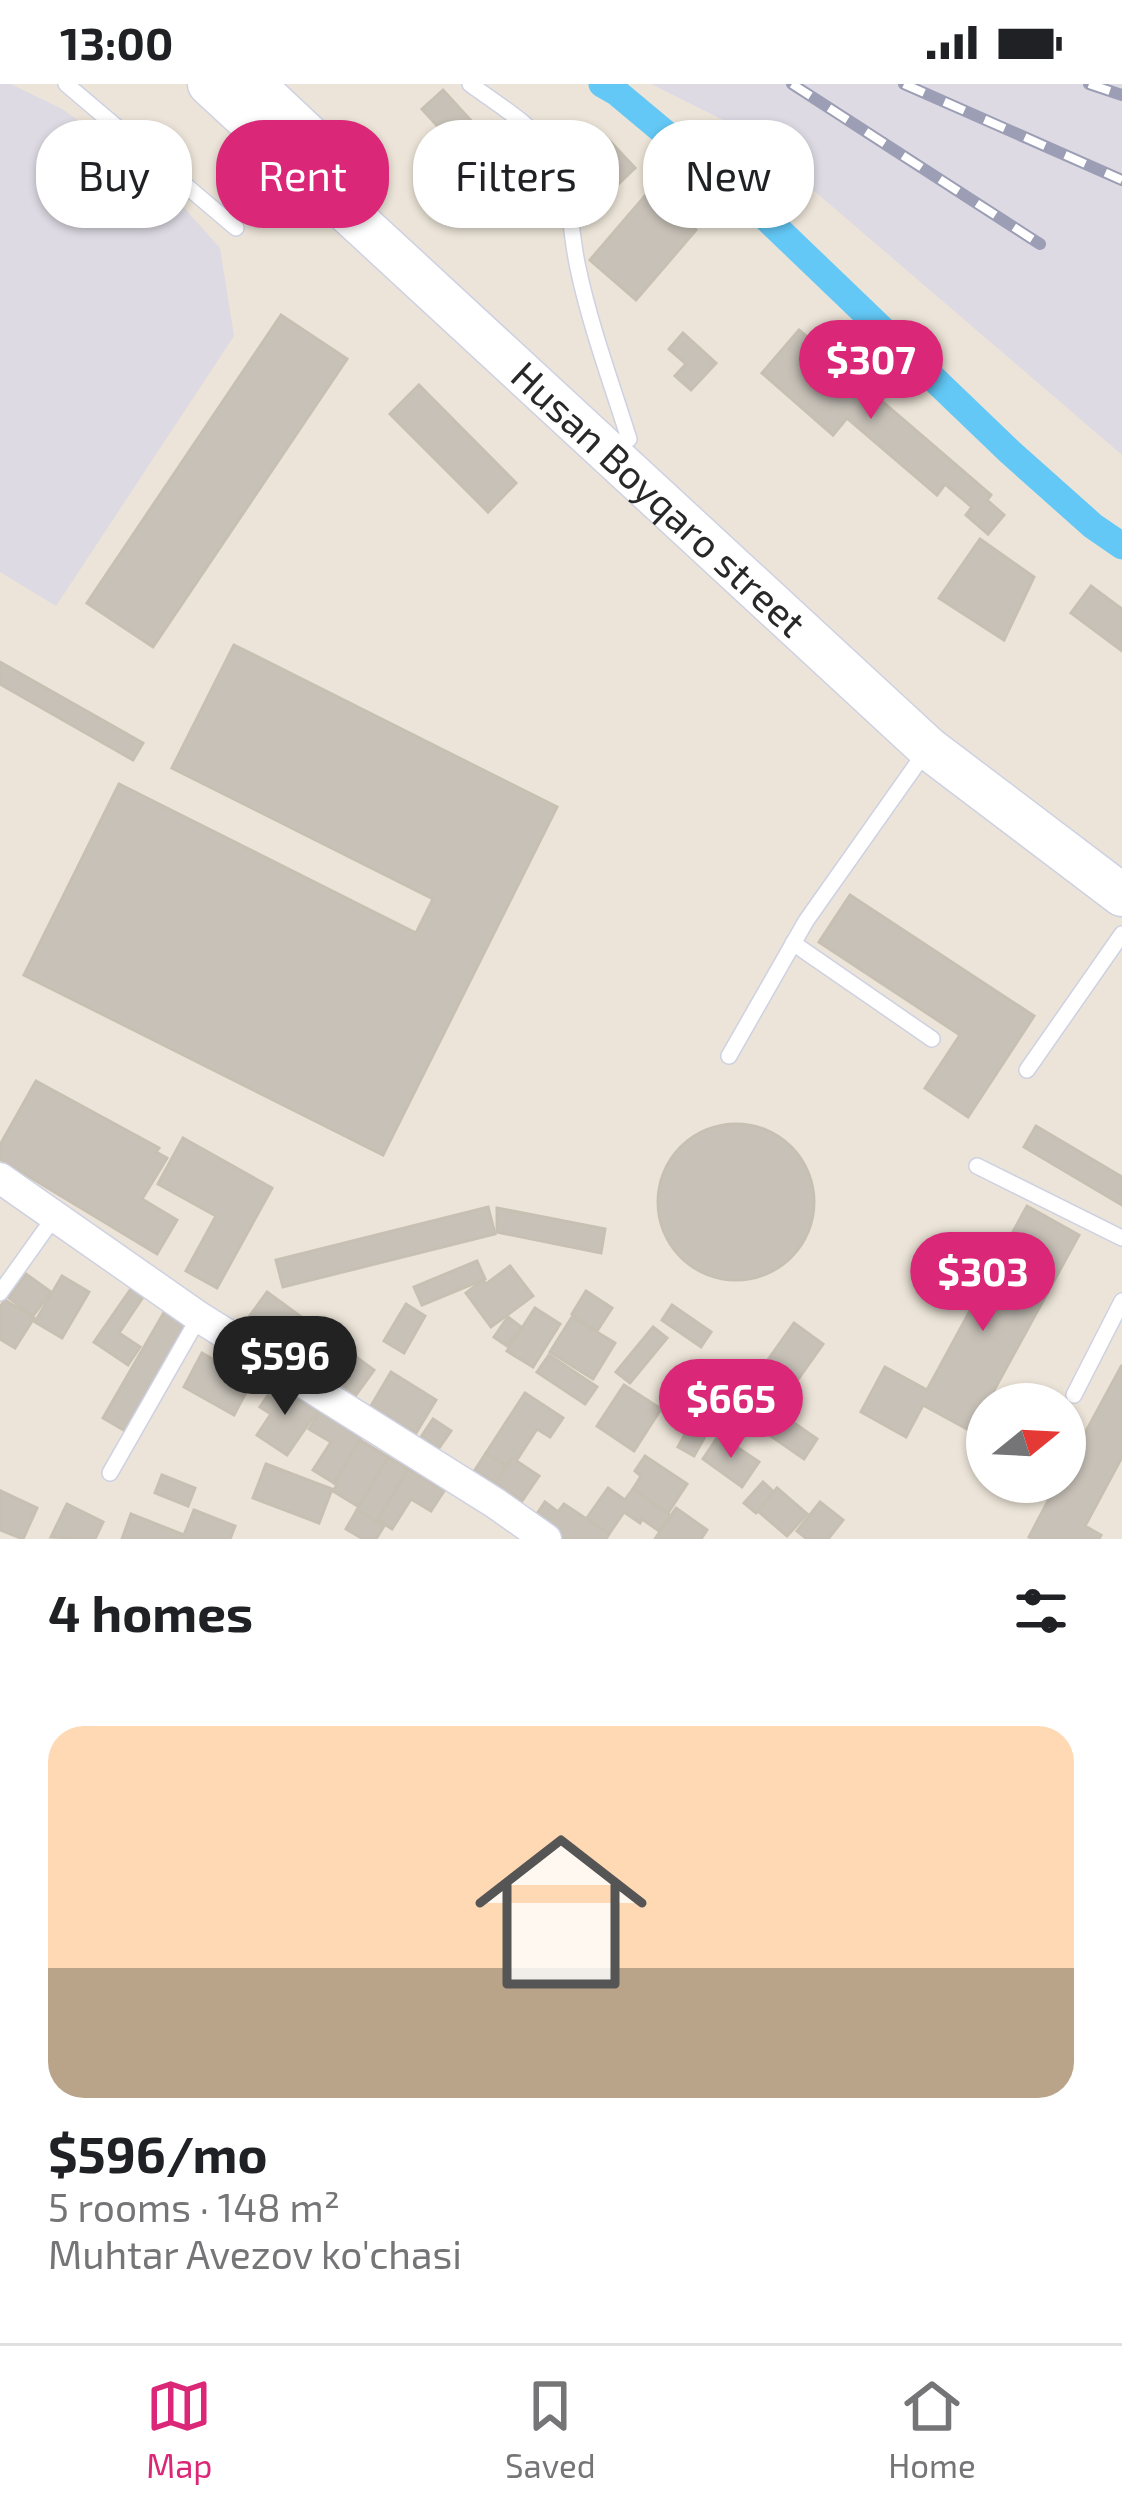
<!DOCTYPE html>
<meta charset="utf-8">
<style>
:root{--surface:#fff;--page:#f2f2f2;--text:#202124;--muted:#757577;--line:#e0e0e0;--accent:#db2777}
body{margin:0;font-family:"Exo 2",sans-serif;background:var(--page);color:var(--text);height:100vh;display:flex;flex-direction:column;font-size:45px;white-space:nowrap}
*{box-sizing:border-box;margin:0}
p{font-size:39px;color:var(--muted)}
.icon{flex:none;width:66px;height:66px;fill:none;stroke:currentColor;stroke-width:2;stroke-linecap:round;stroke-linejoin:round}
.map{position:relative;height:1455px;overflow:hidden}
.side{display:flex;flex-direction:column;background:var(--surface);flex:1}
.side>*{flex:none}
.top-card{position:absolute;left:36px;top:36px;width:1050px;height:108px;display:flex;gap:24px}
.needle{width:78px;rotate:72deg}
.buttons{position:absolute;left:966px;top:1299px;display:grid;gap:24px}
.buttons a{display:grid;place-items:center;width:120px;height:120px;border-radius:50%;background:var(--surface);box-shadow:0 3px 9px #0004;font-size:60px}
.price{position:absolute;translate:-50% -102px;padding:0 27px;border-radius:42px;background:var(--accent);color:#fff;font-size:39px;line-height:78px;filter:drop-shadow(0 3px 6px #0008)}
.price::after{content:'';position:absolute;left:50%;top:72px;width:36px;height:27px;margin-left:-18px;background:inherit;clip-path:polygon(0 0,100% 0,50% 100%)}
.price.active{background:#222;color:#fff}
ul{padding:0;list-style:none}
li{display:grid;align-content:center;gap:24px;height:636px;padding:0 48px}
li+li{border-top:3px solid var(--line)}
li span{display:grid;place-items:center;height:372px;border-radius:36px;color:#555}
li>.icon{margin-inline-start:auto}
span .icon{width:216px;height:216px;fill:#fffc;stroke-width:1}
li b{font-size:51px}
h2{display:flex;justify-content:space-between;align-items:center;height:144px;padding:0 48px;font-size:51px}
.chip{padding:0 42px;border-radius:48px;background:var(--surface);box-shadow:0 3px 9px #0004;font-size:42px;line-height:108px}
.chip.active{background:var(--accent);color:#fff}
.status{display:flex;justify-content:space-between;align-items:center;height:84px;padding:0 60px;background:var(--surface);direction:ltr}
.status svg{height:33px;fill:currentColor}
.tab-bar{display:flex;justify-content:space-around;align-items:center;height:168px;border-top:3px solid var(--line);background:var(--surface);font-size:33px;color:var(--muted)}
.tab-bar a{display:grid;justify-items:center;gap:6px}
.tab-bar .active{color:var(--accent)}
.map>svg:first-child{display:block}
</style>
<div class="status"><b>13:00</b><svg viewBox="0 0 49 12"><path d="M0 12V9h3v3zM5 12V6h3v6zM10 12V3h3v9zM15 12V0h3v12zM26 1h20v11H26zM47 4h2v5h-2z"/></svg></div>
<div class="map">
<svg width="1122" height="1455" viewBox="0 0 1122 1455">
<rect width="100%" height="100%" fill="#ece4d8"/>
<g fill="#dddae3">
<polygon points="0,0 11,0 62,25 152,88 220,164 234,252 56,522 0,488"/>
<polygon points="651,0 1122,0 1122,371 743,46"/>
</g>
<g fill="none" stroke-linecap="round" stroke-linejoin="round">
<polyline stroke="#63c8f6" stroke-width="27" points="602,0 616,8 762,130 1010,368 1093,442 1122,462"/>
</g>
<g fill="#c7c1b8" stroke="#c7c0b2" stroke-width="3">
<polygon points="443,6 536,108 515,127 422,25"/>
<polygon points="605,52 635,84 610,108 580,75"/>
<polygon points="650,106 696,146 636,216 590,176"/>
<polygon points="281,231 347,275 153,563 87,519"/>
<polygon points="799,246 991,411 987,416 1004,431 988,450 966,431 972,423 945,400 937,411 847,334 833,351 762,289"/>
<polygon points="683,249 716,279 691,306 675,292 686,280 669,265"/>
<polygon points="419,301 516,399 488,428 390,330"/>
<polygon points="980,455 1034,493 1004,556 939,514"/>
<polygon points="1091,502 1122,525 1122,567 1071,529"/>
<polygon points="234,561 557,723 383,1071 24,891 119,700 416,849 433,815 172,684"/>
<polygon points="0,578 143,659 133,676 0,600"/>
<polygon points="850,811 1034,932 968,1033 925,1004 960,951 819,858"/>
<polygon points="36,997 159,1064 156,1068 167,1074 142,1115 177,1136 157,1170 0,1075 0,1061"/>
<circle cx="736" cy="1118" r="78"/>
<polygon points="1036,1042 1122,1093 1122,1121 1024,1063"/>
<polygon points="183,1054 272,1104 217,1204 186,1187 216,1132 158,1100"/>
<polygon points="1027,1122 1079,1151 992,1310 1010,1320 987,1320 987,1356 923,1321 906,1353 861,1328 885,1283 927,1306"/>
<polygon points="488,1123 495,1150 283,1203 276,1176"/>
<polygon points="497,1124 605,1145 601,1169 497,1148"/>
<polygon points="477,1177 485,1195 422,1221 414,1203"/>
<polygon points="510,1182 533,1212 491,1243 466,1209 483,1196 486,1200"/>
<polygon points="26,1190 51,1208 33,1232 9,1214"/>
<polygon points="62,1192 89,1208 62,1254 35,1238"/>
<polygon points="135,1199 147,1207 119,1249 140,1263 128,1281 94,1258"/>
<polygon points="586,1207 612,1224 597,1247 572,1230"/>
<polygon points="267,1208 374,1286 356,1311 249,1233"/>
<polygon points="5,1216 34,1234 15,1264 0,1255 0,1223"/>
<polygon points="406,1220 425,1232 404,1269 384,1257"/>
<polygon points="672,1221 711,1248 701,1263 662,1236"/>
<polygon points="535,1224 560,1240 533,1283 507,1267"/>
<polygon points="166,1225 190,1239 127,1348 103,1334"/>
<polygon points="508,1233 521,1243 507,1262 494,1253"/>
<polygon points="572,1233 615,1259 593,1295 550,1268"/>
<polygon points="794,1239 823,1260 792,1304 763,1283"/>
<polygon points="653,1243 667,1254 630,1299 616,1288"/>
<polygon points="202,1269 252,1297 234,1331 184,1303"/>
<polygon points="549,1271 597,1303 585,1320 537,1288"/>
<polygon points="1122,1281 1122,1373 1085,1442 1101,1451 1099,1455 1033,1455 1029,1453 1058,1398 1065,1398 1065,1386"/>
<polygon points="391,1288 436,1316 416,1349 371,1322"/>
<polygon points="277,1298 318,1326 287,1371 257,1351 271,1330 260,1323"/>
<polygon points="624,1301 661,1325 634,1367 597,1342"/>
<polygon points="525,1309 563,1334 550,1353 537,1345 516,1377 512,1374 506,1382 486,1369"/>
<polygon points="320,1327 362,1353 334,1399 313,1386 331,1358 309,1345"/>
<polygon points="696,1330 712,1340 694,1372 678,1363"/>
<polygon points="784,1332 817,1355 804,1375 771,1352"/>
<polygon points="433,1335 451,1347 439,1364 421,1353"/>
<polygon points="719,1351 759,1378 742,1403 703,1375"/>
<polygon points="360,1356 388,1373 359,1423 333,1407 337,1401 334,1399"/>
<polygon points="486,1369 506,1382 495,1399 475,1386"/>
<polygon points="645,1372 687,1400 668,1429 633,1405 641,1392 635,1387"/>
<polygon points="388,1373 408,1385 377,1439 357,1426"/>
<polygon points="512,1374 539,1392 522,1417 495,1399"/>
<polygon points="266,1380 332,1405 319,1439 253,1414"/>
<polygon points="408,1385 444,1407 431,1427 411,1415 392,1445 378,1436"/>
<polygon points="162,1391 195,1404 188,1422 155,1409"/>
<polygon points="763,1398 775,1409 756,1429 744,1419"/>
<polygon points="608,1404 625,1416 633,1405 670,1431 659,1447 642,1435 640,1439 624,1428 609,1450 587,1434"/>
<polygon points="777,1404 807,1430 787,1452 758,1427"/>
<polygon points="1,1407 37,1424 23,1455 0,1446"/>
<polygon points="545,1418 558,1428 564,1420 609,1450 606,1455 565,1455 538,1436 541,1432 537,1430"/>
<polygon points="820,1418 843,1436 828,1455 807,1455 797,1447"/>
<polygon points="67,1420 103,1438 95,1455 51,1453"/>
<polygon points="676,1424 707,1446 701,1455 655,1455"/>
<polygon points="194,1426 235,1442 230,1455 122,1455 131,1430 184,1451"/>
<polygon points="357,1426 384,1442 376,1455 363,1455 346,1445"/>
</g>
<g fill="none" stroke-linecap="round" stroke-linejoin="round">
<defs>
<g id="service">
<polyline points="66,0 236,144"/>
<path d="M470,0C494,18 533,41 549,66C572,100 569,145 578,184C590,241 611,298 629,355"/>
<polyline points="793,859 932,955"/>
<polyline points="729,972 806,837 926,667"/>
<polyline points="1027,986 1122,850"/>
<polyline points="977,1082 1122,1154"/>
<polyline points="0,1209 55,1132"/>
<polyline points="1074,1311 1122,1217"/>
<polyline points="110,1389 199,1233"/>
</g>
<polyline id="minor" points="0,1094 199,1233 495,1419 546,1455"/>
<g id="secondary">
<path id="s1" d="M209,0L928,664L1122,811"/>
<polyline points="253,0 319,62"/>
</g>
</defs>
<use href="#service" stroke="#ced1e2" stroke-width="18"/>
<use href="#minor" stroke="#ced1e2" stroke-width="33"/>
<use href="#secondary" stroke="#ced1e2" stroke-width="45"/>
<use href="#service" stroke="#fff" stroke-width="15"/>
<use href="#minor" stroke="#fff" stroke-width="30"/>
<use href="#secondary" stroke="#fff" stroke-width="42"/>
<defs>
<g id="rail">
<polyline points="792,0 1040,160"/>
<polyline points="904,0 1122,96"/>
<polyline points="1089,0 1122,11"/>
</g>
</defs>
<use href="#rail" stroke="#9b9eb4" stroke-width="12"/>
<use href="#rail" stroke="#fff" stroke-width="8" stroke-dasharray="22" stroke-linecap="butt"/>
</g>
<g text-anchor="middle" stroke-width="10" stroke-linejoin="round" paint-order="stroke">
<g font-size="39" fill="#282828" stroke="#fff">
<text dy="14" stroke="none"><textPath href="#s1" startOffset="612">Husan Boyqaro street</textPath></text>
</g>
</g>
</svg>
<div class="buttons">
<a><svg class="needle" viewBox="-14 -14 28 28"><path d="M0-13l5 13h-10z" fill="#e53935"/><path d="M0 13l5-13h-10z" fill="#757577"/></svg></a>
</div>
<b class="price" style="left:871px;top:338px">$307</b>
<b class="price" style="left:983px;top:1250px">$303</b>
<b class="price active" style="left:285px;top:1334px">$596</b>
<b class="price" style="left:731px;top:1377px">$665</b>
<div class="top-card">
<a class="chip">Buy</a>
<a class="chip active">Rent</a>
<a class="chip">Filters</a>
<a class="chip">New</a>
</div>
</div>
<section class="side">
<h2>4 homes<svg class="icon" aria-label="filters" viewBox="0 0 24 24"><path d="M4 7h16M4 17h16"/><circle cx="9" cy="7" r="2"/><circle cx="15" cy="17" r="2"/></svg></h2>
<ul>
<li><span style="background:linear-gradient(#ffd9b3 65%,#b9a48a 0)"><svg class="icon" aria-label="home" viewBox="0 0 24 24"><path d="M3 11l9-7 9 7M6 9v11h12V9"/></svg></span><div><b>$596/mo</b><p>5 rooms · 148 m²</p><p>Muhtar Avezov ko'chasi</p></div></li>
</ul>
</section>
<nav class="tab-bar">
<a class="active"><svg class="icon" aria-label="map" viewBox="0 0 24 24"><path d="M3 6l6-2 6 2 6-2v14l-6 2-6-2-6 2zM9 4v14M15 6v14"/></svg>Map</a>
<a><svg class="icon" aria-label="saved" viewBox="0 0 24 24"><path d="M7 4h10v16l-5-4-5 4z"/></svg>Saved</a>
<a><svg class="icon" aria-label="home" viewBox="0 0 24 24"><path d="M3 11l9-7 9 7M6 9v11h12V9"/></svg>Home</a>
</nav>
